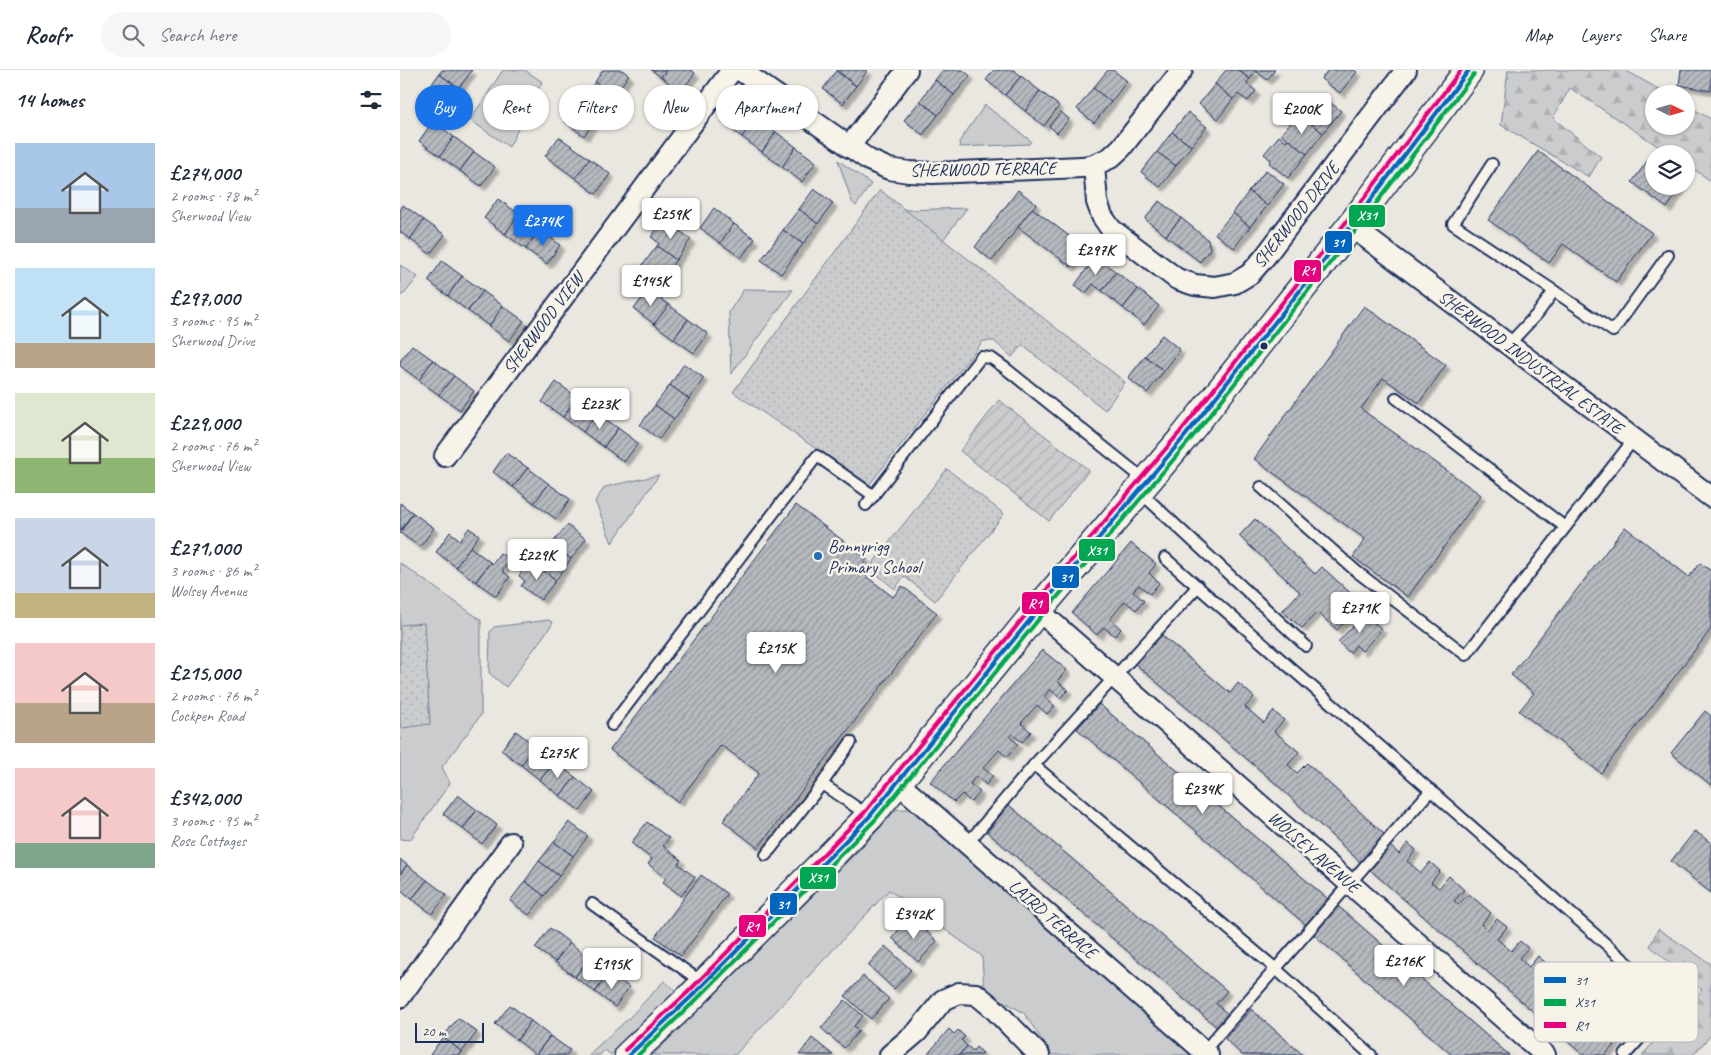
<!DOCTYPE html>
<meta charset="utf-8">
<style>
:root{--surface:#fff;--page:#f6f6f7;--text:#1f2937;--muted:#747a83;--line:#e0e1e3;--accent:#1a73e8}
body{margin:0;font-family:Caveat,sans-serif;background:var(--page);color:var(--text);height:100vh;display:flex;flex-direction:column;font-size:19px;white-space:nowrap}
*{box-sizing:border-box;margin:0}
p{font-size:16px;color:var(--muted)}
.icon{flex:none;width:28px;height:28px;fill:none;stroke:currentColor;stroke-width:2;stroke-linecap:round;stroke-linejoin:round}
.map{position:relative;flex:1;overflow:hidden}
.side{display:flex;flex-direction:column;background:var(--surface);width:400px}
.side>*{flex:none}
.top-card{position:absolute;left:15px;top:15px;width:475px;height:45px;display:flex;gap:10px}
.needle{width:32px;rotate:95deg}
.controls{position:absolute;left:1245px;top:15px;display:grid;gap:10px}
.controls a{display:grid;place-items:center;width:50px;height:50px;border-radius:50%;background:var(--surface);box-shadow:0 1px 4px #0004;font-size:25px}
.scale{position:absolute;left:15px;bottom:12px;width:69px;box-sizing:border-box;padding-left:5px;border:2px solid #1b2f5e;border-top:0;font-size:14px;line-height:18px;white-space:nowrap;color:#1b2f5e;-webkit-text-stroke:4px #f7f3e8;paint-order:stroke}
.price{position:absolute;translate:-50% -42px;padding:0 11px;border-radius:5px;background:#fff;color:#222;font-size:16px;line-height:32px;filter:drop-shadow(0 1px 2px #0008)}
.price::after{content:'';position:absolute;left:50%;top:30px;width:15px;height:11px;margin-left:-8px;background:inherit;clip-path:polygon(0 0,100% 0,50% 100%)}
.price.on{background:var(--accent);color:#fff}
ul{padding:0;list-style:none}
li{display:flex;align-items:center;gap:15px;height:125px;padding:0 15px}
li span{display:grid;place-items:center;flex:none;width:140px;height:100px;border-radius:0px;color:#555}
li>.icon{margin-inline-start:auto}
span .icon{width:60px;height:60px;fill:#fffc;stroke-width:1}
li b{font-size:21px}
h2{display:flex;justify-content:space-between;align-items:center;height:60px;padding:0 15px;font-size:21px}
.pill{padding:0 18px;border-radius:22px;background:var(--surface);box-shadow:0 1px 4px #0004;font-size:18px;line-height:45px}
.pill.on{background:var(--accent);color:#fff}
header{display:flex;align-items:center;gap:30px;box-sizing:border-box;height:70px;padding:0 25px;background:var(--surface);border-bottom:1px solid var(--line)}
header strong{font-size:24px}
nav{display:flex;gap:28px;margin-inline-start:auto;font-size:18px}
.search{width:350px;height:45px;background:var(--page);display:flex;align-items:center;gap:12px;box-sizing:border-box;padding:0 18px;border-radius:28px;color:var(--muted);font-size:19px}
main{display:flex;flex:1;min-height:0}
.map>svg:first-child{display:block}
</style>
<header>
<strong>Roofr</strong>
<div class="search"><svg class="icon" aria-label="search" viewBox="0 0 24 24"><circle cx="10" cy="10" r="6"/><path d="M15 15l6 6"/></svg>Search here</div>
<nav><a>Map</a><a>Layers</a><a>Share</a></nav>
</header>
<main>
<section class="side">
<h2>14 homes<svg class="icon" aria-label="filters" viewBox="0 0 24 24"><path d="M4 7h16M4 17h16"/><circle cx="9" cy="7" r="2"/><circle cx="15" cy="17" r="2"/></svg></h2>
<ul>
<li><span style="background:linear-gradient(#a9c7e8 65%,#9aa5b1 0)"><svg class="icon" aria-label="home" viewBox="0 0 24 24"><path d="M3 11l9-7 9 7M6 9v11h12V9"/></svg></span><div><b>£274,000</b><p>2 rooms · 78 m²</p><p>Sherwood View</p></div></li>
<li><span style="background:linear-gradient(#bfe0f5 75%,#b9a48a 0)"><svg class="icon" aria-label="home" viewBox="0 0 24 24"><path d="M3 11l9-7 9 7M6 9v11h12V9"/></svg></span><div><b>£297,000</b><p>3 rooms · 95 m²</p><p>Sherwood Drive</p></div></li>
<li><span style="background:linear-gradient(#dfe7d0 65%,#8fb573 0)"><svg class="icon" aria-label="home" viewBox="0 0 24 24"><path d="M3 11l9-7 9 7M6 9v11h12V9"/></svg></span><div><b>£229,000</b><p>2 rooms · 76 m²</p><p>Sherwood View</p></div></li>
<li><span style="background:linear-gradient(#c9d6e8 75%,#c2b280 0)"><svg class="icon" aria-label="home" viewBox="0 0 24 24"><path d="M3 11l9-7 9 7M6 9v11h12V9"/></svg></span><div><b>£271,000</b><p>3 rooms · 86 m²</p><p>Wolsey Avenue</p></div></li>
<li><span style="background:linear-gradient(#f6c9c9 60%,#b9a48a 0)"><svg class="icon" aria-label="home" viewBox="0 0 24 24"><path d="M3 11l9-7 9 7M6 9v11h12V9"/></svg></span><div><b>£215,000</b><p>2 rooms · 76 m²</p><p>Cockpen Road</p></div></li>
<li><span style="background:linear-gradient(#f6c9c9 75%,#7fa58c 0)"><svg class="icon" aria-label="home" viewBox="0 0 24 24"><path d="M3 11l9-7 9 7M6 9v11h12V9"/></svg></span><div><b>£342,000</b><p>3 rooms · 95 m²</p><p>Rose Cottages</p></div></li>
</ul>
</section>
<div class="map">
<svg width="1311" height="985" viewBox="0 0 1311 985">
<defs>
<pattern id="forest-firs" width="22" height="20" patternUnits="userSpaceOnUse" patternTransform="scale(1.25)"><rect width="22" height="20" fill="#cbcccd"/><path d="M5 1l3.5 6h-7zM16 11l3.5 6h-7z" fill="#aeb0b2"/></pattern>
<pattern id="park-dots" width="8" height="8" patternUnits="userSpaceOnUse" patternTransform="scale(1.25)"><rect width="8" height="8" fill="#cbcccd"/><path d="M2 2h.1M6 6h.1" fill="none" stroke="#aeb0b2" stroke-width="1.8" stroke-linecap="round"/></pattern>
<pattern id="garden-furrows" width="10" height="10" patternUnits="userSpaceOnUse" patternTransform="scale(1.25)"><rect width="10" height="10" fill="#cbcccd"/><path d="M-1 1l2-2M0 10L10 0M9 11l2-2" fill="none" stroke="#aeb0b2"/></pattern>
<pattern id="building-hatch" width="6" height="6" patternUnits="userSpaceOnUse" patternTransform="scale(1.25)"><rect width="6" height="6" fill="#b6babf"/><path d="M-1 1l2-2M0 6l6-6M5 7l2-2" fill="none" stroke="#93989e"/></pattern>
<filter id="shadow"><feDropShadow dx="4.5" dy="4.5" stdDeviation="1" flood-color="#0004"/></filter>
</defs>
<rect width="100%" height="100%" fill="#eae7e0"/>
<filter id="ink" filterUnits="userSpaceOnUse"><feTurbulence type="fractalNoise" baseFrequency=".02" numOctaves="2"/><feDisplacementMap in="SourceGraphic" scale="10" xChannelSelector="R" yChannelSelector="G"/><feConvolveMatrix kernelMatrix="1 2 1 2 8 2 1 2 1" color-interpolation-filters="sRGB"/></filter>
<g filter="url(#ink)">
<g fill="#cbcccd" stroke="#737e96">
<polygon points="103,0 125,0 142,12 109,77 70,50"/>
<polygon points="585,35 631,71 629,74 560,77 559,72"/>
<polygon points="438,90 471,114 456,136 452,132"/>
<polygon points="567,138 543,170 505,140"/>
<polygon points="0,195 18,207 5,223 0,226"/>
<polygon points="344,219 393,220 331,304 329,242"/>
<polygon points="259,405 212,473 195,431 205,417"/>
<polygon points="0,493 81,550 81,645 42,697 50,713 10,770 0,769"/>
<polygon points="149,550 153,553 106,617 89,603 90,562 94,557"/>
<polygon points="497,739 515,739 793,985 652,985 624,943 584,920 582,886 489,820 335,985 253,985 467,772"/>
<polygon points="264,911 277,921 211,985 205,980 200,985 188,985 229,948"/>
</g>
<g fill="url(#forest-firs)" stroke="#737e96">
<polygon points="1108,0 1225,0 1267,24 1254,24 1254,56 1286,56 1286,35 1311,49 1311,111 1286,94 1286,84 1270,84 1170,18 1153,48 1201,87 1189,107 1101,55"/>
<polygon points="1258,859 1311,894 1311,965 1293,985 1242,985 1302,920 1250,876"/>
</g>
<g fill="url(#park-dots)" stroke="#737e96">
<polygon points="480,120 725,312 705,340 622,275 612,287 594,271 583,271 469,415 333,322"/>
<polygon points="547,399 604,444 535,531 504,506 495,519 469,498"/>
<polygon points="24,553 30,654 3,658 0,655 0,555"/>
</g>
<polygon fill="url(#garden-furrows)" stroke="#737e96" points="599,330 689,400 649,451 560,381"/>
<g fill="url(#building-hatch)" stroke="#1b2f5e" filter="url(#shadow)">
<polygon points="42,0 72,0 59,18 39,4"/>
<polygon points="203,0 222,0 229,5 214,25 195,12"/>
<polygon points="251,0 266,0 261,7"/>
<polygon points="266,0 291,0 295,3 281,22 261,7"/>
<polygon points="437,0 468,0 456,16"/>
<polygon points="543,0 563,0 570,6 554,25 535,10"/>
<polygon points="594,0 614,0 621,6 605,25 586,10"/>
<polygon points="708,0 713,0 727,11 711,32 693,18"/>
<polygon points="826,0 838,0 850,9 846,13 856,21 848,31 838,24 833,29 815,14"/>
<polygon points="838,0 875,0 867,10 856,1 850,9"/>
<polygon points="928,0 954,0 957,2 940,23 921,9"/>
<polygon points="1281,0 1311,0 1311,21 1279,15"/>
<polygon points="436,1 456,16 443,34 423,19"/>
<polygon points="39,4 59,18 44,38 24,25"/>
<polygon points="621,6 640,21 625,41 605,25"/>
<polygon points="535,10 554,25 538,45 520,31"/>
<polygon points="195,12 214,25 199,46 180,32"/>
<polygon points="815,14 833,29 818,49 799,34"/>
<polygon points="693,18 711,32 694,53 677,39"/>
<polygon points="640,21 659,36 644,56 625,41"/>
<polygon points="906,25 916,33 922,26 941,41 923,63 904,48 906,47 895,39"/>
<polygon points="520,31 538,45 523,65 504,50"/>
<polygon points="180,32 199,46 184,66 165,52"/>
<polygon points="336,33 356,48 342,67 322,52"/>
<polygon points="661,42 669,49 657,63 649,56"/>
<polygon points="788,42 807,57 791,76 772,62"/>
<polygon points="356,48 376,62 362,82 342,67"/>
<polygon points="894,48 901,53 904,48 923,63 907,84 881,64"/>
<polygon points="33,51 54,67 40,86 19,71"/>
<polygon points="376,62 396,77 382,97 362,82"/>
<polygon points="772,62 791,76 776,96 757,82"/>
<polygon points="879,66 886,71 888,69 907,84 888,108 869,93 871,90 864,84"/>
<polygon points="54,67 74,82 60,101 40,86"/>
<polygon points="159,67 190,89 175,108 145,86"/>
<polygon points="396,77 416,92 402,112 382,97"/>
<polygon points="1256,79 1262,84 1254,84 1254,116 1282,116 1267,138 1232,112"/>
<polygon points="1138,81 1252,163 1216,212 1163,174 1149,193 1088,150"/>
<polygon points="74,82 95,97 81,116 60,101"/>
<polygon points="757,82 776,96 760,117 741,102"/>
<polygon points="190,89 210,104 196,124 175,108"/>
<polygon points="866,100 884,114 867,136 849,121"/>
<polygon points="414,119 433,133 418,154 399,139"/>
<polygon points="618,120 636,134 592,191 575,177"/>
<polygon points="849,121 867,136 850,157 833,143"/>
<polygon points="98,129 119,144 105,164 84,148"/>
<polygon points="759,131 781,148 766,166 745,149"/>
<polygon points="3,135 24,150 10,169 0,162 0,140"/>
<polygon points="314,138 334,154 320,173 300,158"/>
<polygon points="632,138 685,178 671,197 618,157"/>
<polygon points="399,139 418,154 403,174 383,160"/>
<polygon points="833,143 850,157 834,178 815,164"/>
<polygon points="119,144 140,159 126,179 105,164"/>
<polygon points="781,148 808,170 810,179 800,192 766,166"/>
<polygon points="24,150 45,165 30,184 10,169"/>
<polygon points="264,150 291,169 276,190 257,176 259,173 251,167"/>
<polygon points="334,154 355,169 341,188 320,173"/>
<polygon points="140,159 160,175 147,194 126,179"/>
<polygon points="383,160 403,174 381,204 361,190"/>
<polygon points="257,176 276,190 261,211 241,197"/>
<polygon points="696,186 716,202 702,221 693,214 686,223 675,215"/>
<polygon points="42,191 62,206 48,226 28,211"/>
<polygon points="716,202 738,219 723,238 702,221"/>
<polygon points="62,206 83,221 68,241 48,226"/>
<polygon points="738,219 759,236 744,255 723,238"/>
<polygon points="248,220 269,235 254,254 234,239"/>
<polygon points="83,221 103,236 89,256 68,241"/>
<polygon points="269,235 288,249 274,269 254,254"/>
<polygon points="103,236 124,251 109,271 89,256"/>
<polygon points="964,236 1046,295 1019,333 983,308 961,339 1081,425 1008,527 953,487 965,469 854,389"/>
<polygon points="288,249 308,264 294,283 274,269"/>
<polygon points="762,265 780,280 764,301 745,286"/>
<polygon points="12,275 33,290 19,310 0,296 0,291"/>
<polygon points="745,286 764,301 747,323 728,308"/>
<polygon points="33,290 54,306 39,325 19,310"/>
<polygon points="284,294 304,308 289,329 270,315"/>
<polygon points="54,306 74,321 60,340 39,325"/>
<polygon points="156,312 177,327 163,347 142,332"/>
<polygon points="270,315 289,329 274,349 255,335"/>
<polygon points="177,327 197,343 183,362 163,347"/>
<polygon points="255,335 274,349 259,369 240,355"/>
<polygon points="197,343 218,358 204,377 183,362"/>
<polygon points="218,358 238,373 224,392 204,377"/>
<polygon points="106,383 128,398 113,417 93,402"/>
<polygon points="128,398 149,414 134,433 113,417"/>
<polygon points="149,414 170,429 156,449 134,433"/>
<polygon points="0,433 13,443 0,461"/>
<polygon points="396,435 467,489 458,500 493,527 502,516 537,543 358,778 323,751 359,703 321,675 278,732 210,680"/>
<polygon points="13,443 34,458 20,477 0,463"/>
<polygon points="855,449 915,504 922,497 961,533 937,560 917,542 902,558 882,541 900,522 839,466"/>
<polygon points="167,455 186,469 171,489 151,475"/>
<polygon points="1225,457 1289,507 1300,493 1311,501 1311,559 1201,703 1119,641 1134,623 1111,605"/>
<polygon points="69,458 79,465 56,497 36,482 50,462 60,470"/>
<polygon points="731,473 756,494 749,503 759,513 750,524 739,515 733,521 744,531 736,540 725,531 710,549 721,559 715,566 704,557 697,565 672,543"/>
<polygon points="151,475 171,489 156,510 136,495"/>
<polygon points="70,477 90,492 76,512 56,497"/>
<polygon points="100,483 110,490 102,501 110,507 96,526 76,512 90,492 92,494"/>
<polygon points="127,493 134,499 136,495 156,510 141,530 121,516 125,511 119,506"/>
<polygon points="964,544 982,559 962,581 956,575 950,583 938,572"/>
<polygon points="759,563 830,623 838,613 854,627 845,637 864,653 873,641 884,650 874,661 899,682 888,695 897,703 907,693 985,765 960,792 874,712 734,593"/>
<polygon points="642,580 667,600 657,611 668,620 660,628 650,619 644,627 655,636 647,644 637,635 621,653 631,662 622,672 612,664 610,667 618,674 607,687 599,680 583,698 593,706 586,715 576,706 570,714 580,722 571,732 562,724 554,732 530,712"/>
<polygon points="699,634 928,829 906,855 677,659"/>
<polygon points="1305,641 1311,646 1311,715 1271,683"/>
<polygon points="116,661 135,676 121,695 101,680"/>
<polygon points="135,676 155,692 140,710 121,695"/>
<polygon points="155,692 175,707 160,726 140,710"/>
<polygon points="175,707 194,722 180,741 160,726"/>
<polygon points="58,725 77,740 63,759 43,744"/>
<polygon points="609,735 827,921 816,934 829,945 818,958 587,762"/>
<polygon points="77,740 97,755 82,774 63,759"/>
<polygon points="169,752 188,766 173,786 154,772"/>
<polygon points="247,752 269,768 263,776 281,790 278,794 295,807 281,826 263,812 266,808 248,794 252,789 231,773"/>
<polygon points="1295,761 1311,773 1311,823 1271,791"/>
<polygon points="154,772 173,786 159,806 139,791"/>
<polygon points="1008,773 1016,780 1007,791 1021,803 1030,792 1040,801 1031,812 1039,818 1049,806 1064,820 1054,831 1058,835 1069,824 1091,843 1081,854 1087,860 1097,849 1107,857 1097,869 1111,881 1120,871 1128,878 1119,888 1129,897 1138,886 1155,901 1146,911 1156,920 1167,908 1175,914 1164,927 1168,931 1178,920 1226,961 1205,985 1183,985 969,799 990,776 999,784"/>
<polygon points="0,789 7,795 0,805"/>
<polygon points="139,791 159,806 144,826 125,811"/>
<polygon points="7,795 27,810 12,829 0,819 0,805"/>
<polygon points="301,805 327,824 281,886 255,867"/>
<polygon points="27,810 47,825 32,844 12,829"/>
<polygon points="125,811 144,826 129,845 110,831"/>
<polygon points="938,836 1109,985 1052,985 914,865"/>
<polygon points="510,847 537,871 518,892 492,868"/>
<polygon points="150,858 170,873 155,892 135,878"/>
<polygon points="170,873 189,888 175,907 155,892"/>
<polygon points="485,876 511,900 494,919 468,895"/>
<polygon points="189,888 209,903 195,922 175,907"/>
<polygon points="209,903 229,917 215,937 195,922"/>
<polygon points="463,906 489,929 471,949 445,926"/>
<polygon points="445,930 463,946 454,956 459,961 444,978 421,958"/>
<polygon points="110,935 131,951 117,970 95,954"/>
<polygon points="851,939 903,985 842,985 825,969"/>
<polygon points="58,948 77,962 62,982 43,967"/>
<polygon points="131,951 150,966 136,985 117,970"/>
<polygon points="549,959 554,964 558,960 565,967 561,970 567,976 559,985 527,985"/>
<polygon points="150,966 170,980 166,985 136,985"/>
<polygon points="43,967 62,982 60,985 30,985"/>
<polygon points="412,968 433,985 399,985"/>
<polygon points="567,976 573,981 576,977 583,983 581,985 559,985"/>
</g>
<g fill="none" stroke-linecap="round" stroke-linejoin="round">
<defs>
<g id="lane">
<polyline points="1092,94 1053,154 1154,221"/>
<polyline points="1108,275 1138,243 1154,221 1213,261 1268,185"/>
<polyline points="996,328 1165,457"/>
<polyline points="861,417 956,501 1066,585 1234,369"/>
<polyline points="739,421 906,576"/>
<polyline points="466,435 581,287 591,288 605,298 745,410"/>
<polyline points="765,488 1239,903"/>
<polyline points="212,655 417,386 474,426"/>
<polyline points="634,695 876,899 971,985"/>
<polyline points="422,714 451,672"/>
<polyline points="567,774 634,695 798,516"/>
<polyline points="366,785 422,714 469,746"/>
<polyline points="192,834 303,913"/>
<polyline points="804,981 1031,720"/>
<polyline points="1225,985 1268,937"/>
</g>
<g id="street">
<polyline points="340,0 469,90 489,99 509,102 533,103 682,97 694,95 710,88 721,78 782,0"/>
<polyline points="449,77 507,0"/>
<polyline points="694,95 697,132 702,146 711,159 777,209 795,215 815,217 835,213 850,204 864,188 1006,0"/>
<polyline points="951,156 1311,427"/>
<polyline points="45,386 332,0"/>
<polyline points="638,540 1145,985"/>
<polyline points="497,712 808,985"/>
<polyline points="0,927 111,773"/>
<polyline points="490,985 517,962 543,930 559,923 576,924 593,938 639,985"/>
</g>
<polyline id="secondary" points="229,985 291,927 470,746 638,540 785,366 951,156 1069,0"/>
</defs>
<use href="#lane" stroke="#1b2f5e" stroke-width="14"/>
<use href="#street" stroke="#1b2f5e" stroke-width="24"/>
<use href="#secondary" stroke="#1b2f5e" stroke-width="31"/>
<use href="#lane" stroke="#f7f3e8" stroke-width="10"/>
<use href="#street" stroke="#f7f3e8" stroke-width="20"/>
<use href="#secondary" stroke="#f7f3e8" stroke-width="28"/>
<defs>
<polyline id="bus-1" points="229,985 291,927 470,746 638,540 785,366 951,156 1069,0"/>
<polyline id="bus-2" points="238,985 295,931 475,750 643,544 790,370 956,160 1074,4"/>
<polyline id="bus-3" points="225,980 287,923 465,742 633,536 780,362 946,152 1061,0"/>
</defs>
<use href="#bus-1" stroke="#f7f3e8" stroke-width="8"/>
<use href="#bus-2" stroke="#f7f3e8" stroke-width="8"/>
<use href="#bus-3" stroke="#f7f3e8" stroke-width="8"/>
<use href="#bus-1" stroke="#0065bd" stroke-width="4"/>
<use href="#bus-2" stroke="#00a651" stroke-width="4"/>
<use href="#bus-3" stroke="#e5007d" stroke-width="4"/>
</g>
</g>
<circle fill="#1b2f5e" stroke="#f7f3e8" stroke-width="2" cx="864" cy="276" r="4.5"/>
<circle fill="#1f6fb2" stroke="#f7f3e8" stroke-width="2" cx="418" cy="486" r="5"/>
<g text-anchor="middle" stroke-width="5" stroke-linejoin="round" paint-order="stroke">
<g font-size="18" fill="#1b2f5e" stroke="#f7f3e8">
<text transform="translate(583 99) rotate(-1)" y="6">SHERWOOD TERRACE</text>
<text transform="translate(896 145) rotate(-52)" y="6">SHERWOOD DRIVE</text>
<text transform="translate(143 253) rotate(-53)" y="6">SHERWOOD VIEW</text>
<text transform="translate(1131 292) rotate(37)" y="6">SHERWOOD INDUSTRIAL ESTATE</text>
<text transform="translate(914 782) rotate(41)" y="6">WOLSEY AVENUE</text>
<text transform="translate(653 849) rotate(41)" y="6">LAIRD TERRACE</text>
</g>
<g font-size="18" fill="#1b2f5e" stroke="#f7f3e8" text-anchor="start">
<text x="428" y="482">Bonnyrigg<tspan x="428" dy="21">Primary School</tspan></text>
</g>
</g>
<rect x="1134" y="892" width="164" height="80" rx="8" fill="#f7f3e8" stroke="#b5b8bf" stroke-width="1"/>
<rect x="1144" y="907" width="22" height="6" fill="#0065bd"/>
<rect x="1144" y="929" width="22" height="7" fill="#00a651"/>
<rect x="1144" y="952" width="22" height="6" fill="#e5007d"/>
<g font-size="14" fill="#1b2f5e">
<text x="1175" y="915">31</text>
<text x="1175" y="937">X31</text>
<text x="1175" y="960">R1</text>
</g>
<g stroke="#f7f3e8" stroke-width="2">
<rect x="948" y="134" width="38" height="24" rx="5" fill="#00a651"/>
<rect x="924" y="160" width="29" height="24" rx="5" fill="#0065bd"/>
<rect x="893" y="189" width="29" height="24" rx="5" fill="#e5007d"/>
<rect x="678" y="468" width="38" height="24" rx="5" fill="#00a651"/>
<rect x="651" y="495" width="29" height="24" rx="5" fill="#0065bd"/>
<rect x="621" y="521" width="29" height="24" rx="5" fill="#e5007d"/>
<rect x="399" y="796" width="38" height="24" rx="5" fill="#00a651"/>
<rect x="369" y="822" width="29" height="24" rx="5" fill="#0065bd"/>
<rect x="338" y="844" width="29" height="24" rx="5" fill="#e5007d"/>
</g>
<g font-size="14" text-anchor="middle" font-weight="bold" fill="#fff">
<text x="967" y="150">X31</text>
<text x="938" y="177">31</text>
<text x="908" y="205">R1</text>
<text x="697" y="485">X31</text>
<text x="666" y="512">31</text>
<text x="635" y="538">R1</text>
<text x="418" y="812">X31</text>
<text x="383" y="839">31</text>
<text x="352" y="861">R1</text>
</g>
</svg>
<div class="controls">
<a><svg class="needle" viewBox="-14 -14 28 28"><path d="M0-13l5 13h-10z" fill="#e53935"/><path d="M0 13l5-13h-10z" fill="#747a83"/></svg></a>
<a><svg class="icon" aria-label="layers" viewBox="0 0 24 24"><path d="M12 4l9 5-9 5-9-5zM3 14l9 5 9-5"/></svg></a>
</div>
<div class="scale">20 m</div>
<b class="price" style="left:902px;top:65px">£200K</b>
<b class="price" style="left:271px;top:170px">£259K</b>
<b class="price on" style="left:143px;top:177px">£274K</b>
<b class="price" style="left:696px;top:206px">£297K</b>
<b class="price" style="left:251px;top:237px">£145K</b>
<b class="price" style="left:200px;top:360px">£223K</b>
<b class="price" style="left:137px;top:511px">£229K</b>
<b class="price" style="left:960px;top:564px">£271K</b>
<b class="price" style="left:376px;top:604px">£215K</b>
<b class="price" style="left:158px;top:709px">£275K</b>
<b class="price" style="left:803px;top:745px">£234K</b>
<b class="price" style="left:514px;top:870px">£342K</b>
<b class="price" style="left:1004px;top:917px">£216K</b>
<b class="price" style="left:212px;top:920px">£195K</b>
<div class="top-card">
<a class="pill on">Buy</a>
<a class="pill">Rent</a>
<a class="pill">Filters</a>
<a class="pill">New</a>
<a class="pill">Apartment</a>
</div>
</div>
</main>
